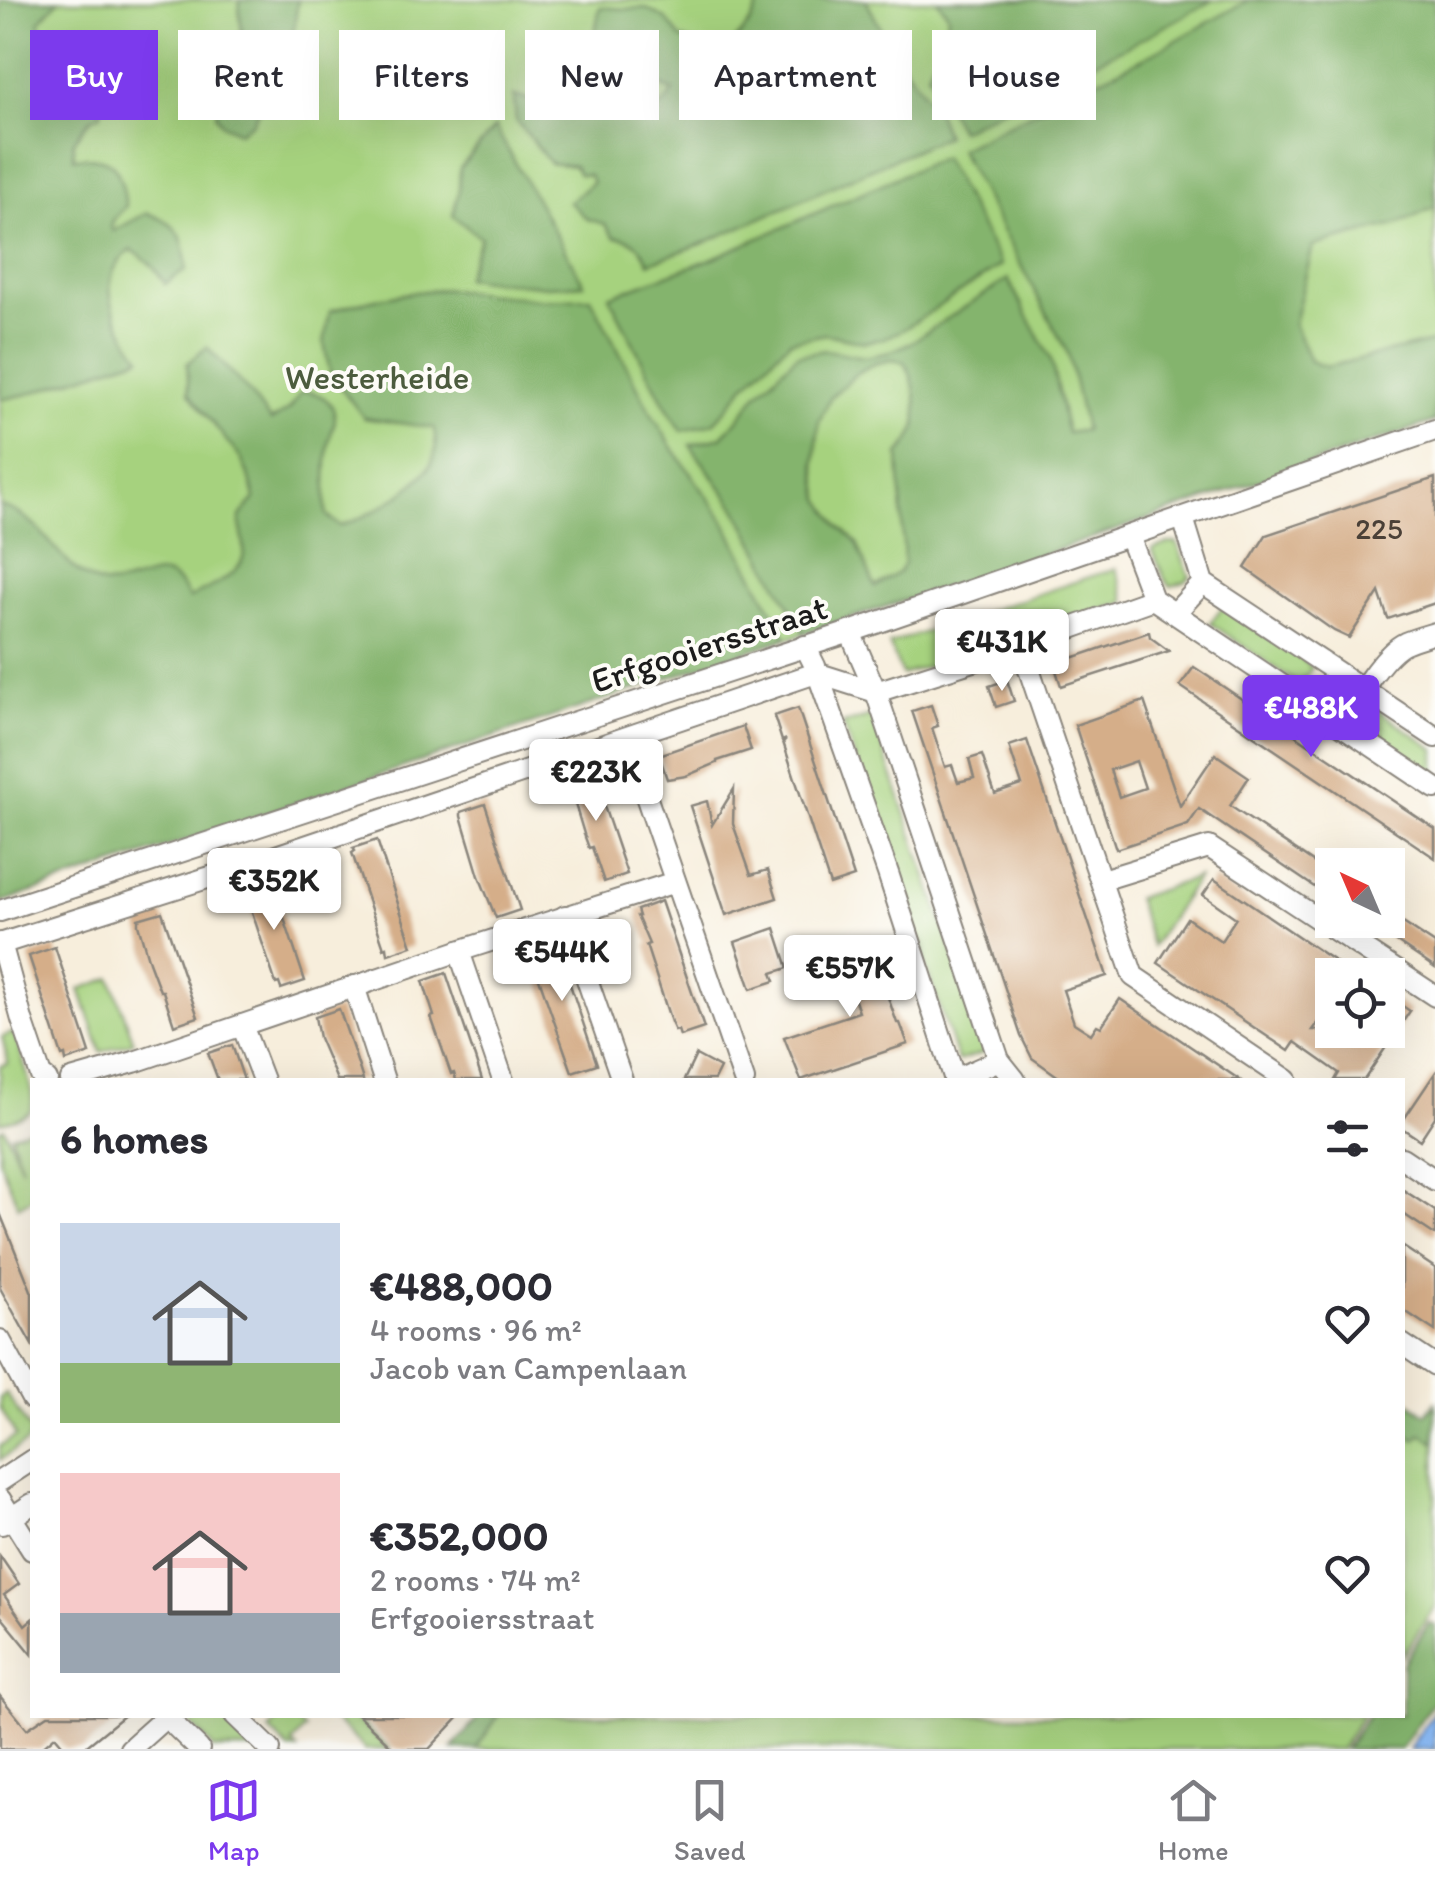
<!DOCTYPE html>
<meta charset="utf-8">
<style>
:root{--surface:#fff;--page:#f7f7f7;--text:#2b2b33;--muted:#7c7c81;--line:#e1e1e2;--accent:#7c3aed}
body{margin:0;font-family:Itim,sans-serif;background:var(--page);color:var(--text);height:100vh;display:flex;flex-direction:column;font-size:38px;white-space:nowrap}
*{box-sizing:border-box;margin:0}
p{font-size:32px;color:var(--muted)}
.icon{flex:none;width:55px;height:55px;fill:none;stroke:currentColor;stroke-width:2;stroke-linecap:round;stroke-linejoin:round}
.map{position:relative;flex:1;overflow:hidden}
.details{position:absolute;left:30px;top:1078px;width:1375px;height:640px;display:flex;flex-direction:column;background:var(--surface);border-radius:0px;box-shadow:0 10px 40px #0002}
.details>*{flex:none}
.guide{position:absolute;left:30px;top:30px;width:1375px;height:90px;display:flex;gap:20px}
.needle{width:65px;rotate:316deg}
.buttons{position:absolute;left:1315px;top:848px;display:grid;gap:20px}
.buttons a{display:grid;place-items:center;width:90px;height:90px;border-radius:0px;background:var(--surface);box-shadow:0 10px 40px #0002;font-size:50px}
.price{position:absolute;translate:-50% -85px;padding:0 22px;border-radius:10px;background:#fff;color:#222;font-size:32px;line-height:65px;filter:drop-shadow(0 2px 5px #0008)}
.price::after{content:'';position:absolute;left:50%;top:60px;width:30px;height:22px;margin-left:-15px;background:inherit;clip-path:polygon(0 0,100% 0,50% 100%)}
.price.on{background:var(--accent);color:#fff}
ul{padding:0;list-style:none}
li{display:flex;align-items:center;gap:30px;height:250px;padding:0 30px}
li span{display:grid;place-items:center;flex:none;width:280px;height:200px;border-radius:0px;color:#555}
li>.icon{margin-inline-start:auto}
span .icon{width:120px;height:120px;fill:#fffc;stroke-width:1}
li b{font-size:42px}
h2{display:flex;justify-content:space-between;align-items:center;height:120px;padding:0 30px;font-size:42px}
.pill{padding:0 35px;border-radius:0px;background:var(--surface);box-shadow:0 10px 40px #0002;font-size:35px;line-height:90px}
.pill.on{background:var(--accent);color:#fff}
.tab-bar{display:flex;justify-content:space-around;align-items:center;height:140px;border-top:2px solid var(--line);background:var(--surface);font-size:28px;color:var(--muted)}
.tab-bar a{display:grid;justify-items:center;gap:5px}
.tab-bar .on{color:var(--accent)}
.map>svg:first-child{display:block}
</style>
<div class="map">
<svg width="1435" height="1749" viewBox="0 0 1435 1749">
<rect width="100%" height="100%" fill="#fdfcf7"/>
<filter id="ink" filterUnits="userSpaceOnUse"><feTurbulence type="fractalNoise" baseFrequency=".01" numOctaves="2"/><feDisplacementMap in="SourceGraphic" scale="20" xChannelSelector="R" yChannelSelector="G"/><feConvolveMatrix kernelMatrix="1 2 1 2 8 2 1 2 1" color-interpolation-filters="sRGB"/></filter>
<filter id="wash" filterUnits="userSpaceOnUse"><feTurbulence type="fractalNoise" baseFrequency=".0048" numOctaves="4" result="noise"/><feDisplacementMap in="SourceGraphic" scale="40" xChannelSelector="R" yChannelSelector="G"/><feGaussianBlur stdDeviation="2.25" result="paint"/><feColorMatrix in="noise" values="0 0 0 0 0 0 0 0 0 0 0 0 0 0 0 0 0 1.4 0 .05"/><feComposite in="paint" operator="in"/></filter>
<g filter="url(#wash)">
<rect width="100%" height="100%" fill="#f7eedc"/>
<g fill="#a6d27e" stroke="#61774d" stroke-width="2.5">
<polygon points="0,0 1435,0 1435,421 1019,563 819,629 746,651 0,903"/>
<polygon points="1169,543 1177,543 1190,577 1185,582 1171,586 1165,580 1152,549"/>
<polygon points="1116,568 1126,602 902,675 889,644"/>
<polygon points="1223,606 1301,658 1312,668 1300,685 1210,623"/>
<polygon points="1375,708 1435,749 1435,780 1363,731 1363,724"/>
<polygon points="872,716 987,1052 958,1061 843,724"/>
<polygon points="1198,877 1152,946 1136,898"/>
<polygon points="111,978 134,1042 101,1052 80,989"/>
<path d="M14,1032C18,1047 39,1100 30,1111C25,1117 8,1120 0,1123V1066L8,1063L2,1037Z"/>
<polygon points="4,1128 22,1168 11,1135 32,1128 32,1198 18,1206 0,1161 0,1130"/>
<polygon points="6,1393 31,1432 27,1442 0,1460 0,1446 16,1436 0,1407 0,1398"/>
<polygon points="1402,1420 1435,1443 1435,1606 1403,1655"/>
<polygon points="194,1715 221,1715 255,1749 215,1749 188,1721"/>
<polygon points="284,1715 290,1715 305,1729 292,1743 298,1749 289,1749 269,1730"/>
<polygon points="329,1715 352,1715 389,1749 365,1749"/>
<polygon points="488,1715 1363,1715 1341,1749 464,1749"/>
</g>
<g fill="#84b46d" stroke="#506844" stroke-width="2.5" fill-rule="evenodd">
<path d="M0,0H59L39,22C48,45 54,62 80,67L92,57L100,41L109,38L120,48L125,64C109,88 100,81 101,114L91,119L73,141L74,158C116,154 120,168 126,206L114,219L111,227L113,231L147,213C180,224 185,237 186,270L165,284C157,270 145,257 131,250C91,280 117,325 141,357L28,394L0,400Z"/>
<path d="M241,0H298L292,42L267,79L261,94V106L253,122L239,132L222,124L216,115C220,90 229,84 239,63C246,47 240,24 239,6Z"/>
<path d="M760,0H866L889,45L936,110L946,136L704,243L649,263C642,247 633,238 614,237L605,224L587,219L569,202L593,182L589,175L579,174L574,166L550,163L516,120L514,96L569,109L558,80L574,73L600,82L612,79L629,81L634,85L632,98L637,107C654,111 666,108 673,91L651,82V58L614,55L594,37L600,7L626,9L646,8L667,20L681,39L706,46H729C744,32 755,20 760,0Z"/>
<polygon points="937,0 1213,0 1147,36 960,130 928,73 947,29 948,14"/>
<path d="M1249,0H1435V207L1399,224L1313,246L1294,324L1310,361L1326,367L1435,341V421L1019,563L804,633L736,508L690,445L721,437L738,420L757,394L797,355L826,350L864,357L887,353L910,343L1008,279L1051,360L1067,433L1085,430L1068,354L959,149L1155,52ZM891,360L904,362C914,376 919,406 916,426C914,437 907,446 899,454L904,563L899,572L875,587L857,543L839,526L821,499L815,464L819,421L831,397L857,373L874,364Z"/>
<polygon points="495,127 584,284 548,286 465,278 481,238 453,216 459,189 460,168"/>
<polygon points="943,157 1001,265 903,330 882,339 864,342 826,334 790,341 745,385 726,410 713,423 682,431 664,403 609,296 711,259"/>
<path d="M445,289L547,300L591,298L650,411L674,450L722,517L787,638L0,903V506C43,515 58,568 98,583C121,591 152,569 168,575C177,578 184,590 190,598C208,587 246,575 244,549C244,537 239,528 240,516L255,499L250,479L241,459L189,393L187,364L207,347L248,391L271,421L290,409L301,392C317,391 334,399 335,418C335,426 330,434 329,442C327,451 324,509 327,515C328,516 338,525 340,526C368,517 429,484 435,453C437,445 435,436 434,428L364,418L330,373L324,343L330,311C368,299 405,292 445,289Z"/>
<polygon points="1402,1398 1426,1414 1435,1403 1435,1443 1422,1434 1415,1440 1403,1431"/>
<polygon points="1429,1623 1435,1626 1435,1699 1401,1749 1345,1749 1368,1715 1402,1715 1403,1663"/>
<polygon points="480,1715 499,1715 476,1749 452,1749"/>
</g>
<polygon fill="#84b4ef" stroke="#506886" stroke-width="2.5" points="1435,1710 1435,1749 1409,1749"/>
<g id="blocks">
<g fill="#d5ae89" fill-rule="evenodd">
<polygon points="1435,478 1435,603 1388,619 1379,592 1349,638 1334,631 1245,568 1266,535"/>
<polygon points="1149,632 1150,637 1169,651 1061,686 1054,664"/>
<polygon points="1194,667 1435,829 1435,858 1180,686"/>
<polygon points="1007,680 1014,701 996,707 989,686"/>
<path d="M1144,701L1180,806L1215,754L1249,777L1230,806L1332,875V899L1199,809L1188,825L1116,849L1075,725ZM1136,761L1145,788L1119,797L1110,770Z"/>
<polygon points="931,705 938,726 932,728 945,767 952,765 958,782 974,778 969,759 982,755 995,794 1022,785 1009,746 1027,740 1107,976 1063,990 1074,1023 1091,1034 1097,1025 1101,1027 1120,999 1240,1080 1063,1080 1032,1058 1021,1036 912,711"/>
<polygon points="798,708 854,877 830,885 783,742 786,739 782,741 774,716"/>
<polygon points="743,726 751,750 717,761 717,763 686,776 667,779 659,755"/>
<polygon points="591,768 627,874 604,882 592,847 589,848 585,837 568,781 567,776"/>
<polygon points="734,789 733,824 751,875 768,870 777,898 726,915 690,806 707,801 712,825"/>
<polygon points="485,804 520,910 496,918 479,876 461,816 461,812"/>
<polygon points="377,840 412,946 388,954 387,947 384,948 352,853 355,851 353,848"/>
<polygon points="270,876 305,981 281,989 279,983 276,984 244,888 246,888 245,884"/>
<polygon points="1214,879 1355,975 1332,975 1332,987 1319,1007 1326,1012 1313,1030 1388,1030 1388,996 1410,1011 1364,1080 1335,1080 1339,1073 1295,1042 1289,1051 1158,963 1187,918 1221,941 1236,918 1203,895"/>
<polygon points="661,901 704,1028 680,1036 678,1030 675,1031 671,1022 646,945 649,944 637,916 639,916 637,910"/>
<polygon points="162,912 198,1017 174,1025 163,991 160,991 149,962 138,924 138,919"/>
<polygon points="1388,913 1435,944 1435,968 1364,920 1388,920"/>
<polygon points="775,928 788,968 772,973 775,981 751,989 735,942"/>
<polygon points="554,937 597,1064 572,1072 530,953 530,945"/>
<polygon points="866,939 882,987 884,986 897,1023 900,1023 908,1044 801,1080 784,1037 859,1012 844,969 834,972 827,952"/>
<polygon points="55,947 90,1053 66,1061 65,1055 62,1056 29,956"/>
<polygon points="446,973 475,1058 482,1080 456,1080 454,1073 451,1074 431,1017 434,1016 423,981"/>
<polygon points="339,1009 354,1052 363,1080 337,1080 319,1038 315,1017"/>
<polygon points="232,1045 244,1080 218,1080 208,1053"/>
<polygon points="696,1055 720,1068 714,1080 684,1080"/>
<polygon points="1435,1073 1435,1117 1420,1140 1402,1128 1402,1122"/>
<polygon points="1402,1189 1435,1211 1435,1235 1402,1213"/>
<polygon points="0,1213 32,1293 32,1345 0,1288"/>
<polygon points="1402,1246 1435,1268 1435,1331 1402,1309"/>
<polygon points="0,1556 19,1584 4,1595 25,1625 32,1619 32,1654 0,1615"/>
<polygon points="0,1696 27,1729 48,1715 125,1715 83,1749 66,1749 55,1736 40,1749 0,1749"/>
<polygon points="358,1715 461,1715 429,1749 394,1749"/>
</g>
</g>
</g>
<g filter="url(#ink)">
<use href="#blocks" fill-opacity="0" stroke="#8a857c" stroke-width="2.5"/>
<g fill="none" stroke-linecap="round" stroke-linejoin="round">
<defs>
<g id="minor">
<polyline points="1183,518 1203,583 1435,737"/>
<polyline points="1129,536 1153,599 1435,788"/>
<polyline points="1175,613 1203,583"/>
<polyline points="850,632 876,692 999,1060 1015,1080"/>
<polyline points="805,646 815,666 888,873 955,1080"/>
<polyline points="1021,646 1133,976 1287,1080"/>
<path d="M1341,723C1355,702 1382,654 1405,643C1414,639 1425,636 1435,633"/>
<polyline points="626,738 744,1080"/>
<polyline points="1102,880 1209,847 1435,996"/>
<polyline points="0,911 850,632 1435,430"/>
<polyline points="565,916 622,1080"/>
<polyline points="1,943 22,1020 41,1076 47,1080"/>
<polyline points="0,944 270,858 816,673 876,692 1021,646 1153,599"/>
<polyline points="459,951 503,1080"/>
<polyline points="354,986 384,1080"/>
<polyline points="242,1025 263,1080"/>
<polyline points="71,1080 134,1062 459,951 675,882"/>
<polyline points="954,1080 999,1060"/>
<polyline points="1402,1158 1435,1180"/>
<polyline points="0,1340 32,1399"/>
<polyline points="1402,1344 1435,1366"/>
<polyline points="0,1481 32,1460"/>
<polyline points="0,1499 32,1550"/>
<polyline points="2,1524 32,1504"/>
<polyline points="164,1715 199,1749"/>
<polyline points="235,1715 270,1749"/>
<polyline points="130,1749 168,1715"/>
</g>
</defs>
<use href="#minor" stroke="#8a857c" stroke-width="24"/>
<use href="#minor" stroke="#fff" stroke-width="20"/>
</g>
</g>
<g text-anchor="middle" stroke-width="8" stroke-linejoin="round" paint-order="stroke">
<g font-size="30" fill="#4a4037">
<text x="1379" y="539">225</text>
</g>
<g font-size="35" fill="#4c5c3e" stroke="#fdfcf7">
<text x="377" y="389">Westerheide</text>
</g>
<g font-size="35" fill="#1c1c1c" stroke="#fdfcf7">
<text transform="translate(709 644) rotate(-18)" y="12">Erfgooiersstraat</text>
</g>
</g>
</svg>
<div class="buttons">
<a><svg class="needle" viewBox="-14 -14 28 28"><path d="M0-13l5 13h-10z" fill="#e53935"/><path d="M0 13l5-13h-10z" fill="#7c7c81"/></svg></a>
<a><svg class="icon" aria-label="locate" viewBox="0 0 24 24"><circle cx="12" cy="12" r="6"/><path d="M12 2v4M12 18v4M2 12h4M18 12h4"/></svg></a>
</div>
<b class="price" style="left:1002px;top:694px">€431K</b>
<b class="price on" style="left:1311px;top:760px">€488K</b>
<b class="price" style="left:596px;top:824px">€223K</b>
<b class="price" style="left:274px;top:933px">€352K</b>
<b class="price" style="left:562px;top:1004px">€544K</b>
<b class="price" style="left:850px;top:1020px">€557K</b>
<div class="guide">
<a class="pill on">Buy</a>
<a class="pill">Rent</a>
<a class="pill">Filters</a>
<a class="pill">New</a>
<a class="pill">Apartment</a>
<a class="pill">House</a>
</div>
<section class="details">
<h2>6 homes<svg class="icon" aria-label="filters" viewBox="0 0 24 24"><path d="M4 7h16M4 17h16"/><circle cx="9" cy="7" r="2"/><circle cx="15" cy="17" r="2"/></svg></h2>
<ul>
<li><span style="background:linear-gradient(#c9d6e8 70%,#8fb573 0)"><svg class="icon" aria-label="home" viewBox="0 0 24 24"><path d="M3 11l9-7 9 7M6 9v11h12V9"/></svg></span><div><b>€488,000</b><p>4 rooms · 96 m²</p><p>Jacob van Campenlaan</p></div><svg class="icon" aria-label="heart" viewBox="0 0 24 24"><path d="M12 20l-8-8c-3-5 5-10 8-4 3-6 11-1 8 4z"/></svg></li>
<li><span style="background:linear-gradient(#f6c9c9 70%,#9aa5b1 0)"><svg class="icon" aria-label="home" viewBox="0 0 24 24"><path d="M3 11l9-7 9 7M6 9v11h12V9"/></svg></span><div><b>€352,000</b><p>2 rooms · 74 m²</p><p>Erfgooiersstraat</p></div><svg class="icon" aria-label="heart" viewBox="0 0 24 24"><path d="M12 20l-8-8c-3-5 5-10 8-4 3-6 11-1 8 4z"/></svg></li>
</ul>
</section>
</div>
<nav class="tab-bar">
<a class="on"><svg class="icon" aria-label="map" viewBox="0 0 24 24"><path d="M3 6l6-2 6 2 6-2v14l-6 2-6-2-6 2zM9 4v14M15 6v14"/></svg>Map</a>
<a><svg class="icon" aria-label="saved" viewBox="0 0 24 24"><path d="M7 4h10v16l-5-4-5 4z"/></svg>Saved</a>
<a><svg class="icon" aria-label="home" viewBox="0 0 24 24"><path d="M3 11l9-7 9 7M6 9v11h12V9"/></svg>Home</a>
</nav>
